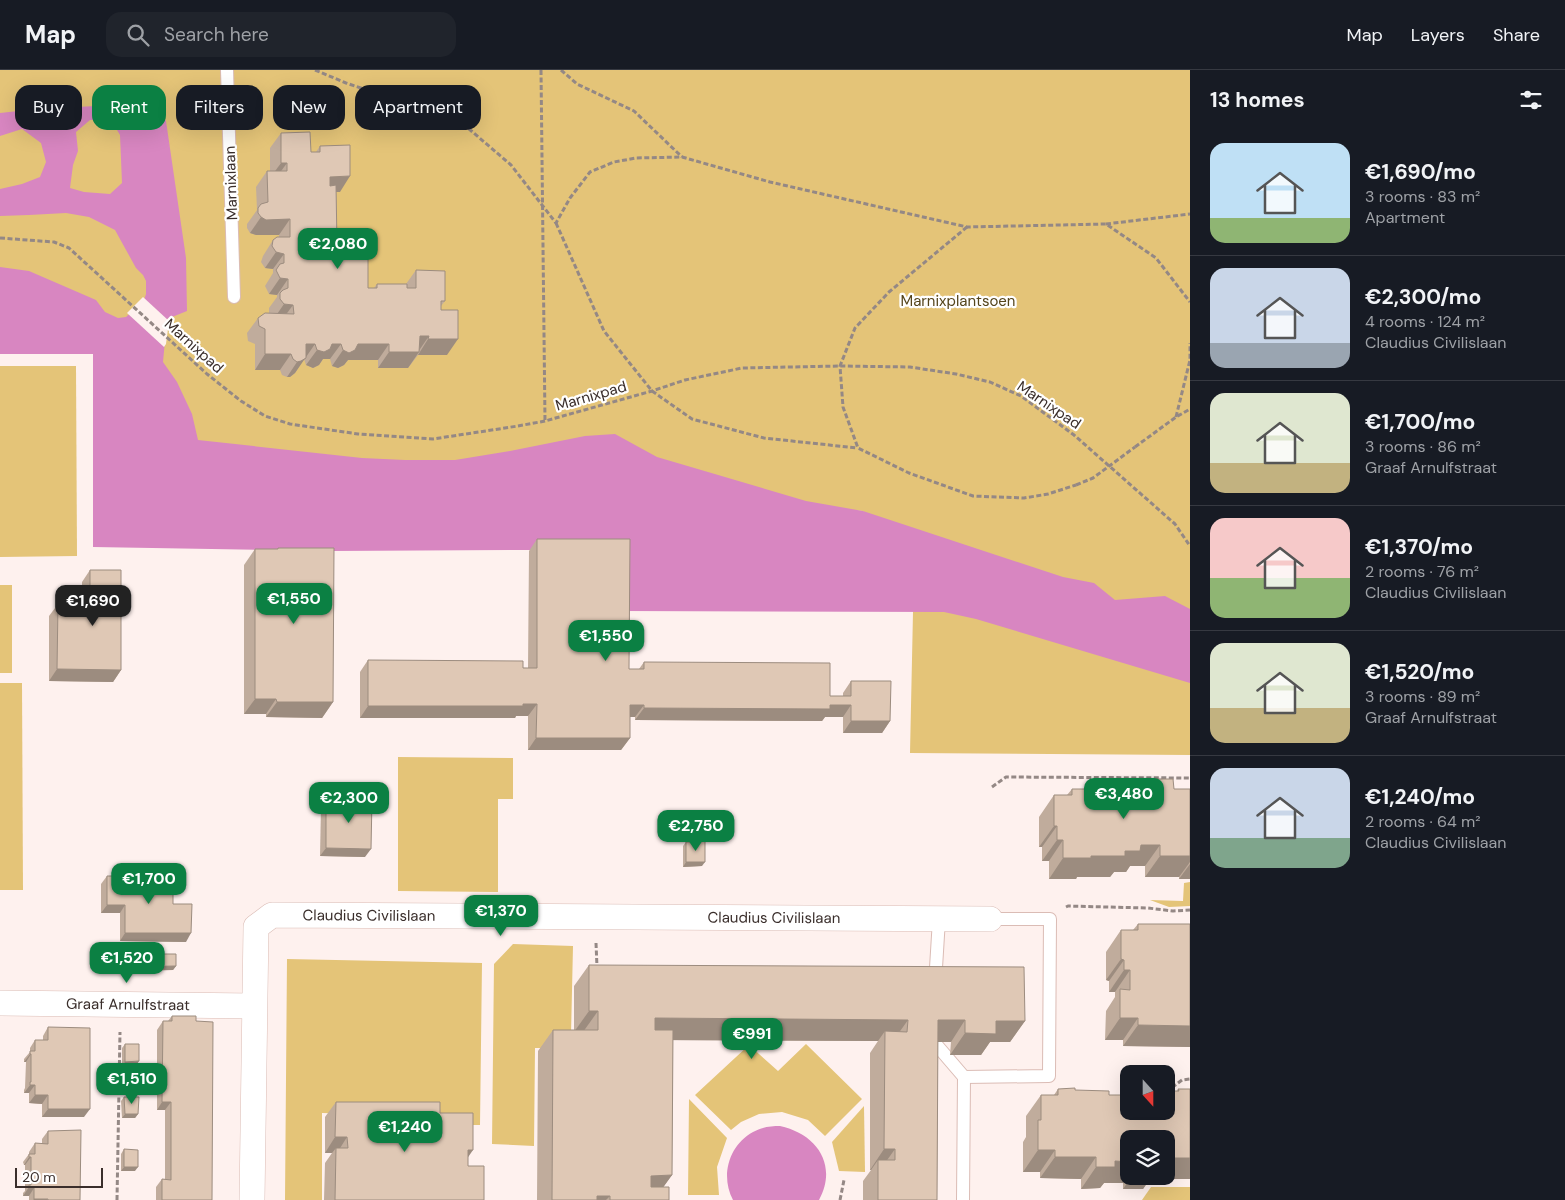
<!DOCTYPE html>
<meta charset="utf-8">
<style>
:root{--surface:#171b24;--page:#20242c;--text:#f1f3f6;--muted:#9ea1a6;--line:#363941;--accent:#0b8043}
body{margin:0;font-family:"DM Sans",sans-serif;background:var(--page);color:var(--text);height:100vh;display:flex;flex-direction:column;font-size:19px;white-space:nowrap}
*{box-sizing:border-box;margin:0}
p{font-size:16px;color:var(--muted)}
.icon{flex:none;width:28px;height:28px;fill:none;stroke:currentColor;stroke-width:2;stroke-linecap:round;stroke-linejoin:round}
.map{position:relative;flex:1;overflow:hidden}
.side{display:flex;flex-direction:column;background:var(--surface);width:375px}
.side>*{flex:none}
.guide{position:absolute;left:15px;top:15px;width:475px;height:45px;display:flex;gap:10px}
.needle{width:32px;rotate:159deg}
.fabs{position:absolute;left:1120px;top:995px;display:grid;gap:10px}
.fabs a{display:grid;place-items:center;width:55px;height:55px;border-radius:10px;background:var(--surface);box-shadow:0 5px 20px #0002;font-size:25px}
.scale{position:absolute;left:15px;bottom:12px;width:88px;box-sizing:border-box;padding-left:5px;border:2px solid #3a2e2b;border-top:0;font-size:14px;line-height:18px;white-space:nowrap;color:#3a2e2b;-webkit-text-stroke:4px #fff;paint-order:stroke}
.price{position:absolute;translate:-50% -42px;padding:0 11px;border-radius:10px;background:var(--accent);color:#fff;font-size:16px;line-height:32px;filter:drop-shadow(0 1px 2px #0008)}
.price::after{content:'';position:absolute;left:50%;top:30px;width:15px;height:11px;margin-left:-8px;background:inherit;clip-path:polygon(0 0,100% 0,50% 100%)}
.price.active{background:#222;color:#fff}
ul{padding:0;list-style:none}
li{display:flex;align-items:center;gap:15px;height:125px;padding:0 20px}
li+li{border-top:1px solid var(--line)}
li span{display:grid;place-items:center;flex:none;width:140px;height:100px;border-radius:15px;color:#555}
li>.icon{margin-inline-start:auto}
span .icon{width:60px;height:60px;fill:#fffc;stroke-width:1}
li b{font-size:21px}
h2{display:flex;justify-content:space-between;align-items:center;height:60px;padding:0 20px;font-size:21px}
.tag{padding:0 18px;border-radius:15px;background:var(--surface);box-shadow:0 5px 20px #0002;font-size:18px;line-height:45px}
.tag.active{background:var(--accent);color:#fff}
header{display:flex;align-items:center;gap:30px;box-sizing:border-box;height:70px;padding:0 25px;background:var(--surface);border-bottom:1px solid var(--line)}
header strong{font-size:24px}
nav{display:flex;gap:28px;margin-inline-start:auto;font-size:18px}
.search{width:350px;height:45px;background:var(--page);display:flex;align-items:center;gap:12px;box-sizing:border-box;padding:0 18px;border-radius:15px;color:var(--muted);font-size:19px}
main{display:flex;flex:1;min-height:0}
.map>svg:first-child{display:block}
</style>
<header>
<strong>Map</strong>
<div class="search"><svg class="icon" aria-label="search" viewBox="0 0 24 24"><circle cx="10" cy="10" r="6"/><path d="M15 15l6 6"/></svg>Search here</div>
<nav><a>Map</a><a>Layers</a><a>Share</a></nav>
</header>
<main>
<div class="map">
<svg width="1190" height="1130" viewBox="0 0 1190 1130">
<rect width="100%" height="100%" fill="#fef1ee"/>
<g fill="#e4c478">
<polygon points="0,0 1190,0 1190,685 910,683 913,542 863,441 160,391 81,259 0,261"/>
<polygon points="0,296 76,296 77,486 0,487"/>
<rect x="0" y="515" width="12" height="88"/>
<polygon points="0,613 22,613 23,820 0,820"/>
<polygon points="398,687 513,688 513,729 498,729 498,822 398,821"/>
<polygon points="1190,812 1190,836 1169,837 1150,830 1183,831 1184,813"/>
<polygon points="513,874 573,876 571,965 580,978 535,978 534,1076 492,1074 494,894"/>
<polygon points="287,889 482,893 480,1055 432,1055 432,1046 322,1043 322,1130 285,1130"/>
<polygon points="806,974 862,1029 825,1066 808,1050 782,1042 759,1044 741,1052 731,1060 695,1025 749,975 778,1001"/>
<polygon points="689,1029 727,1068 717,1097 719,1125 688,1125"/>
<polygon points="864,1036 865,1102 839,1101 832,1072"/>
<polygon points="1151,1117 1190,1117 1190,1130 1142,1130"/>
</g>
<g fill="#d886c1" fill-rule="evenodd">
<path d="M155,33L166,51L186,188L187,241L167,249L163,292L177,312L192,344L198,370L362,388L405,390H455L510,381L585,366L615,364L657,387L806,431L863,441L1063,507L1094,513L1115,530L1165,526L1190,539V613L976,549L944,542L623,541L530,480L331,481L93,477V284H0V197L29,201L96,230L105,242L118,248L126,247L144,230L146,224V211L143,205L136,198L115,160L89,147L66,143L29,145L0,146V119L22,114L40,107L46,92L41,73L22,59L0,66V43L37,39ZM90,50H111L120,65L122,113L110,124L84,122L70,118L73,95L78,81L76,62Z"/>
<path d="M780,1056C817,1064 838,1095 819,1130H733C720,1106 729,1075 753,1062C762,1057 771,1056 780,1056Z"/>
</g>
<polygon fill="#fef1ee" points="143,227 169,251 166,274 164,277 127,243"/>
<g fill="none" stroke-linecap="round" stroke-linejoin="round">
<defs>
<g id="lane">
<polyline points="227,0 234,227"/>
<polyline points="935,914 939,849"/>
<polyline points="934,972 964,1007 963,1130"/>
<polyline points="964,1007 1049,1006 1050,849 990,849"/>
</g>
<g id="street">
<path id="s1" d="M0,933L254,936"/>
<path id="s2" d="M252,1130L256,857L272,845L990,849"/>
</g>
</defs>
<use href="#lane" stroke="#dbbcb5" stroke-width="14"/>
<use href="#street" stroke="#dbbcb5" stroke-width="26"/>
<g stroke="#948885" stroke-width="3" stroke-dasharray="5 2.5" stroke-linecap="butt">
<polyline points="315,0 346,13 461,52 511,95 556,153 570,128 590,102 614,92 636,88 682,87 770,112 967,157 1106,154 1156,188 1190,232"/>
<polyline points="541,0 545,351"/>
<polyline points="561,0 577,14 634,41 682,87"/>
<polyline points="556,153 604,261 652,321 692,349 764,368 857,378"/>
<polyline points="1106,154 1190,144"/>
<polyline points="967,157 889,222 855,258 840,296 843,337 858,378 909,403 973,426 1024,428 1048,424 1076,415"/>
<polyline points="0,168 54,172 69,178 207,304 241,331 265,346 290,354 358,364 433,369 518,356 545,351 652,321 685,310 742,298 840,296 910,297 956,304 990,312 1021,326 1074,365 1175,454 1190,476"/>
<polyline points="1176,347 1190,290 1190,273"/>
<polyline points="1135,377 1176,347 1190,339"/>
<polyline points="992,717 1006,707 1190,708"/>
<polyline points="1066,837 1068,836 1148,838 1173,841 1190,840"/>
<polyline points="596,873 597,897"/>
<polyline points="1166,1022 1182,1010 1190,1009"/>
<polyline points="117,1130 120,962"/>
<polyline points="840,1130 844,1110"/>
</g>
<use href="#lane" stroke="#fff" stroke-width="12"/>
<use href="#street" stroke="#fff" stroke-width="25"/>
<polyline stroke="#948885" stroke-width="3" stroke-dasharray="5 2.5" stroke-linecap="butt" points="1076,415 1093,408 1135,377"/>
</g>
<g fill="#c0ac9c" fill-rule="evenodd">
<polygon points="281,63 311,82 316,82 320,76 340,122 336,122 337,175 331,184 368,218 374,218 377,214 406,214 416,200 445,231 441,236 441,240 447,285 418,285 408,298 378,298 378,290 348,290 344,295 338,298 332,296 330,289 323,289 319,295 313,298 306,295 304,289 295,303 290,307 287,307 282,305 280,300 255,300 255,274 248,271 247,263 258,248 269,243 269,238 277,227 277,225 269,224 265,216 273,203 273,199 265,198 261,192 263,186 273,170 279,167 279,165 256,165 250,163 247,158 247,154 257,140 256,117 267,101 270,101 270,78"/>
<polygon points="537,469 629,599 639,599 644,592 830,626 843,626 843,623 851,611 890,651 882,663 843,663 843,647 825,647 822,651 635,650 635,647 630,647 630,668 621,680 528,680 528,646 516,646 515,648 360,648 360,602 368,590 528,598 529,481"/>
<polygon points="278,478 333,632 322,648 266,647 266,644 244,644 244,495 255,479 277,479"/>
<polygon points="90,500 121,600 113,612 49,611 49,546 58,534 82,534 82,512"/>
<polygon points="1112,709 1131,715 1151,715 1154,709 1174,719 1190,719 1190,809 1179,809 1179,807 1145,807 1145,796 1130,796 1126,802 1114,802 1110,807 1077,807 1076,809 1049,809 1049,791 1042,791 1042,777 1039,777 1039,747 1054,725 1067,725 1072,719 1105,719"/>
<polygon points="326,729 365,787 320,786 321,737"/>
<polygon points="686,772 702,796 683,797 683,776"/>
<polygon points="107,806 186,872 120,871 120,843 101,843 101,814"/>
<polygon points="1138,854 1190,854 1190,977 1123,976 1123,970 1105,970 1106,941 1115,927 1115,922 1109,922 1109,911 1106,910 1106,882 1121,860 1133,860"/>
<polygon points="122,884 176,896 173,900 119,901 119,888"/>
<polygon points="589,895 1025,951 1010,972 990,972 981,985 950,985 951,972 938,972 937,1130 863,1130 863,1111 871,1100 870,1100 870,983 878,971 673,970 672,1105 663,1117 669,1130 537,1130 538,981 553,960 574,960 574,916"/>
<polygon points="172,946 196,951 212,1130 156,1130 156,1117 162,1109 165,1109 165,1040 157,1040 157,960 163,951 168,951"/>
<polygon points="48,957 84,1047 42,1047 42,1034 29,1033 29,1023 24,1023 24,1020 25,1018 26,992 24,992 24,989 30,982 30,978 35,970 43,970 43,966"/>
<polygon points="125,974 136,996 122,996 122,978"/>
<path d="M1058,1019L1109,1025L1125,1032L1129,1041L1177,1021L1178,1019H1190V1109H1150L1143,1119H1123V1113H1104L1100,1118L1081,1119V1109L1040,1108V1102H1023V1072L1026,1067V1046L1041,1025H1054ZM1129,1069L1166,1106H1129Z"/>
<polygon points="124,1027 138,1044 135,1048 122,1048 121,1031"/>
<polygon points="336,1032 440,1043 468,1087 468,1096 484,1130 324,1130 325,1093 332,1083 325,1083 325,1047"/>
<polygon points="48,1061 80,1130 29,1130 29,1126 23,1126 23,1123 25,1121 25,1095 24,1095 23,1092 29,1084 29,1082 35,1073 42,1074 42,1069"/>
<polygon points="124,1079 135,1101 121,1101 121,1084"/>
</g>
<g fill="#9c8c7f">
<polygon points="281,93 287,93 276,108 270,108"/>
<polygon points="350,106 340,122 320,122 330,107"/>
<polygon points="261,147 290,149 279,165 256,165 250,163"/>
<polygon points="329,175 337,175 326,191"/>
<polygon points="276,182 284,184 273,199 265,198"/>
<polygon points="280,208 288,209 277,225 269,224"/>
<polygon points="284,234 293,235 282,250 273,250"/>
<polygon points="420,266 429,266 418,282"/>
<polygon points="428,269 458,269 447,285 418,285"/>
<polygon points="306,274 315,274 295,303 290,307 287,307 297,292"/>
<polygon points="332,274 341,274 330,289 323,289 319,295 313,298 306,295 317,280"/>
<polygon points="358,274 389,274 378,290 348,290 344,295 338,298 332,296 343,280"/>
<polygon points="389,282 419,282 408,298 378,298"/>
<polygon points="265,284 291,284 280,300 255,300"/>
<polygon points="90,522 93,522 85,534 82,534"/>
<polygon points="57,599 121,600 113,612 49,611"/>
<polygon points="255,629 276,629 266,644 244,644"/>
<polygon points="277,632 333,632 322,648 266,647"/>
<polygon points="537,634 528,646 516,646 515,648 360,648 368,636"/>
<polygon points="630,635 644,635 635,647 621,647"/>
<polygon points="830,635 851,635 843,647 825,647 822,651 635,650 644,638"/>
<polygon points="851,651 890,651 882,663 843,663"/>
<polygon points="536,668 630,668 621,680 528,680"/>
<polygon points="1054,756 1057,756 1042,777 1039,777"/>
<polygon points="1057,770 1063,770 1049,791 1042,791"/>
<polygon points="1141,775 1160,775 1145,796 1130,796 1126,802 1114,802 1110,807 1077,807 1076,809 1049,809 1063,788 1091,786 1125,781"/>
<polygon points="326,778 371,779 365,787 320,786"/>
<polygon points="1160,786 1190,786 1190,792 1179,807 1145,807"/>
<polygon points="686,792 705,792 702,796 683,797"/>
<polygon points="1190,794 1190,809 1179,809"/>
<polygon points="107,835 125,835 120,843 101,843"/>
<polygon points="125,863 191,863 186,872 120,871"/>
<polygon points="1121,889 1124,890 1109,911 1106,910"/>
<polygon points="176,896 173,900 119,901 122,897"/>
<polygon points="1124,900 1130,900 1115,922 1109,922"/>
<polygon points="589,941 598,941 583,962 574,962"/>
<polygon points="655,948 908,950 893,971 885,961 878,971 640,970"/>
<polygon points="1120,948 1138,948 1123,970 1105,970"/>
<polygon points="938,950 965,950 951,972 923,972"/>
<polygon points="996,951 1025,951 1010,972 990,972 981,985 950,985 965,963"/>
<polygon points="1138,955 1190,956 1190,977 1123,976"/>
<polygon points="30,984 31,984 26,992 24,992"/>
<polygon points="139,991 136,996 122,996 125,992"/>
<polygon points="30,1015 35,1015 29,1023 24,1023"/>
<polygon points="35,1025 48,1025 42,1034 29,1033"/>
<polygon points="162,1032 171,1032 165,1040 157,1040"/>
<polygon points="48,1039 90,1039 84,1047 42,1047"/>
<polygon points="125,1044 138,1044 135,1048 122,1048"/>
<polygon points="335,1067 347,1067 337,1083 336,1078 332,1083 325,1083"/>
<polygon points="884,1079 895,1079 880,1100 878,1090 871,1100 870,1100"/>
<polygon points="468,1080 473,1080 462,1096"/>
<polygon points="1038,1080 1055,1080 1040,1102 1023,1102"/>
<polygon points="29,1087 31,1087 25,1095 24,1095"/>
<polygon points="1055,1087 1096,1087 1081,1109 1040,1108"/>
<polygon points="1166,1088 1190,1088 1190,1109 1150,1109 1143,1119 1123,1119 1132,1106 1166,1106"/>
<polygon points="1115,1091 1129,1092 1129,1104 1123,1113 1104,1113 1100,1118 1081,1119 1096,1097"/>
<polygon points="124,1097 138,1097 135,1101 121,1101"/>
<polygon points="672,1105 657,1126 636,1127 651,1106"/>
<polygon points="29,1117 34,1118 29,1126 23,1126"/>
<polygon points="597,1126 610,1126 606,1130 594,1130"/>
<polygon points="34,1129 48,1129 47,1130 33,1130"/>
</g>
<g fill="#dfc8b5" stroke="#9c8c7f">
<polygon points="310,62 311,82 320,82 320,76 350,75 350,106 330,107 330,116 336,115 337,175 329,175 329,184 368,184 368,218 377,218 377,214 407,214 407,218 416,218 416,200 445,201 445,231 441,231 441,240 458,240 458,269 428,269 429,266 420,266 419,282 389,282 389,274 358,274 355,280 349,283 343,280 341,274 332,274 330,279 324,282 317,280 315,274 306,274 306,288 301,291 297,292 293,289 291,284 265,284 265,259 259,256 258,248 265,243 294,244 293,235 284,234 280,229 280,223 283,220 288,218 288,209 280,208 276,200 280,194 284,193 284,184 276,182 272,176 273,170 277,167 290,167 290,149 266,150 261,147 258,143 258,138 261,134 268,132 267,101 287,101 287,93 281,93 281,63"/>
<polygon points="537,469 630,469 629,599 644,599 644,592 830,593 830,626 851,626 851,611 891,611 890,651 851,651 851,635 830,635 830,639 644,638 644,635 630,635 630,668 536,668 537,634 523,634 523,636 368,636 368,590 523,591 523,598 537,598"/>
<polygon points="278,478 334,478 333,632 277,632 276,629 255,629 255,479 278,479"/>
<polygon points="90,500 121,500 121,600 57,599 58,534 93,534 93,522 90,522"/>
<polygon points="1112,709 1131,709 1131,715 1154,715 1154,709 1173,709 1174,719 1190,719 1190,786 1160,786 1160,775 1141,775 1140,781 1125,781 1125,786 1091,786 1091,788 1063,788 1063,770 1057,770 1057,756 1054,756 1054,725 1072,725 1072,719 1112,719"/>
<polygon points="326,729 372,729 371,779 326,778"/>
<polygon points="705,771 705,792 686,792 686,772"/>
<polygon points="107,806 173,806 173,834 192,834 191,863 125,863 125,835 107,835"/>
<polygon points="1138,854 1190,854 1190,956 1138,955 1138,948 1120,948 1120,919 1130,920 1130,900 1124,900 1124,890 1121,889 1121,860 1138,860"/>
<polygon points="122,884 176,884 176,896 122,897"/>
<polygon points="589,895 1024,897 1025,951 996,951 996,964 965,963 965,950 938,950 937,1130 878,1130 878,1090 895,1090 895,1079 884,1079 885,961 907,962 908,950 655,948 655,960 673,960 672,1105 651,1106 651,1117 669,1117 669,1130 610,1130 610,1126 597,1126 597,1130 552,1130 553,960 598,960 598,941 589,941"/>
<polygon points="172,946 196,946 196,951 213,952 212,1130 162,1130 162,1109 171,1110 171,1032 162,1032 163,951 172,951"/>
<polygon points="48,957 90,958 90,1039 48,1039 48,1025 35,1025 35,1015 30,1015 30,1012 31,1012 31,984 30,984 30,981 35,981 35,970 48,970"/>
<polygon points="125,974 139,974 139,991 125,992"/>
<polygon points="1075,1018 1075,1020 1109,1021 1109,1025 1125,1025 1125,1032 1129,1032 1129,1041 1166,1041 1166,1021 1179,1021 1178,1019 1190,1019 1190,1088 1166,1088 1166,1069 1129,1069 1129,1092 1115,1091 1115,1097 1096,1097 1096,1087 1055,1087 1055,1080 1038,1080 1038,1050 1041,1050 1041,1025 1058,1025 1058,1019"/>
<polygon points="124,1027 139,1027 138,1044 125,1044"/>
<polygon points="336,1032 440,1032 440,1043 473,1043 473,1080 468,1080 468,1096 484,1096 484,1130 335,1130 336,1078 348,1078 347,1067 335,1067"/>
<polygon points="81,1060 80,1130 48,1130 48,1129 34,1129 34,1118 29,1117 29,1115 31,1115 31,1087 29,1087 29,1084 35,1084 35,1073 48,1074 48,1061"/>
<polygon points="124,1079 138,1080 138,1097 124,1097"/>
</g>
<g text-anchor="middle" stroke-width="4.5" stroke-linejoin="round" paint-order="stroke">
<g font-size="15" fill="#3a2e2b" stroke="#fff">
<text transform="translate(231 113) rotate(-92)" y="5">Marnixlaan</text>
<text transform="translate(194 276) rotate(42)" y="5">Marnixpad</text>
<text transform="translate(591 326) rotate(-16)" y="5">Marnixpad</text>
<text transform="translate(1049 335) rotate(34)" y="5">Marnixpad</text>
<text dy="5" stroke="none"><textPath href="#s2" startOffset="390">Claudius Civilislaan</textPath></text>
<text dy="5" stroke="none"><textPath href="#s2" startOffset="795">Claudius Civilislaan</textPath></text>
<text dy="5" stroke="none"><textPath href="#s1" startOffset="128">Graaf Arnulfstraat</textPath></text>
</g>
<g font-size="15" fill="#55451c" stroke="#fff">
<text x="958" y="236">Marnixplantsoen</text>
</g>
</g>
</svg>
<div class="fabs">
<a><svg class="needle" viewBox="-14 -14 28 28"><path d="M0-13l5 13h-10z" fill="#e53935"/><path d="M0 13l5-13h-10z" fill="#9ea1a6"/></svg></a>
<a><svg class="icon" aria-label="layers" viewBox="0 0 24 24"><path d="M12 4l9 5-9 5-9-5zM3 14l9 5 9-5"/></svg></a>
</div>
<div class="scale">20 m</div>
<b class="price" style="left:338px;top:200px">€2,080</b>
<b class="price" style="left:294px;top:555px">€1,550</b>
<b class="price active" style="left:93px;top:557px">€1,690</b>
<b class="price" style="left:606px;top:592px">€1,550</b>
<b class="price" style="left:1124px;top:750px">€3,480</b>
<b class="price" style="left:349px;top:754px">€2,300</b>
<b class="price" style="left:696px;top:782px">€2,750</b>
<b class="price" style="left:149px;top:835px">€1,700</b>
<b class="price" style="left:501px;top:867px">€1,370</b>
<b class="price" style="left:127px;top:914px">€1,520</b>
<b class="price" style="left:752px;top:990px">€991</b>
<b class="price" style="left:132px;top:1035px">€1,510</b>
<b class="price" style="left:405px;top:1083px">€1,240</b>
<div class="guide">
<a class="tag">Buy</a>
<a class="tag active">Rent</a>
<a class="tag">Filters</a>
<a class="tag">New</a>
<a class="tag">Apartment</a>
</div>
</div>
<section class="side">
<h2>13 homes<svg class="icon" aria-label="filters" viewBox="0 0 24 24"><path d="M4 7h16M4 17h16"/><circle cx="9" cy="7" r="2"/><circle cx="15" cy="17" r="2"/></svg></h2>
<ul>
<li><span style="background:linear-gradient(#bfe0f5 75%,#8fb573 0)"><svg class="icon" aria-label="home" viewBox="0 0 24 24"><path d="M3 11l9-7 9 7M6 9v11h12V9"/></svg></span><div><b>€1,690/mo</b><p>3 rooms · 83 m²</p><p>Apartment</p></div></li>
<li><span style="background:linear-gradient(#c9d6e8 75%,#9aa5b1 0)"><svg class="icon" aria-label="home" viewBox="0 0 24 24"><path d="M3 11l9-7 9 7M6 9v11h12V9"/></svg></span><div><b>€2,300/mo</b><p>4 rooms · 124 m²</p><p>Claudius Civilislaan</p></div></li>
<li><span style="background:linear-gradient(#dfe7d0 70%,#c2b280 0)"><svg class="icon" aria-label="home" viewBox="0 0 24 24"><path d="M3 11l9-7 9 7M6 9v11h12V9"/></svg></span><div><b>€1,700/mo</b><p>3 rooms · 86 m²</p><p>Graaf Arnulfstraat</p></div></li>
<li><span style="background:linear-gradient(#f6c9c9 60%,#8fb573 0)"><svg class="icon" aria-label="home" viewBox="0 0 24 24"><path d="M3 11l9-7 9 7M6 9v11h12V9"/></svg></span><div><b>€1,370/mo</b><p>2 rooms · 76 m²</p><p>Claudius Civilislaan</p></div></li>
<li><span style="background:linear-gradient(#dfe7d0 65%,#c2b280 0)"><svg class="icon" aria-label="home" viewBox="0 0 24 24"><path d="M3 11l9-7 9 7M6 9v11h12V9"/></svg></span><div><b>€1,520/mo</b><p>3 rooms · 89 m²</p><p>Graaf Arnulfstraat</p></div></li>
<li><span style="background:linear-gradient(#c9d6e8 70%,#7fa58c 0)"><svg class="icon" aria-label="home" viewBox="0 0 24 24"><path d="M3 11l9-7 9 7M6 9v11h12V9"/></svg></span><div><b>€1,240/mo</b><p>2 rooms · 64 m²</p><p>Claudius Civilislaan</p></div></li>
</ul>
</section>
</main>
